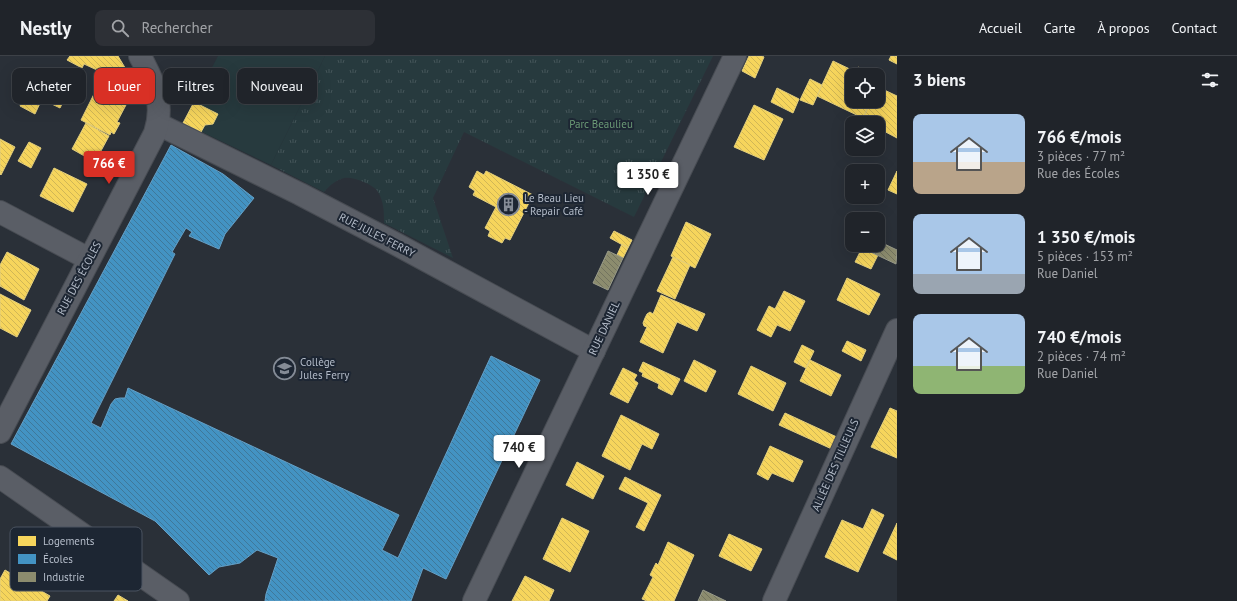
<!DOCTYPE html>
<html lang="fr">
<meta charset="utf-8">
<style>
:root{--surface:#20242a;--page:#2d3036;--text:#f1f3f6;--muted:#a2a4a8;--line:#3d4147;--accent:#d93025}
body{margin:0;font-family:"PT Sans",sans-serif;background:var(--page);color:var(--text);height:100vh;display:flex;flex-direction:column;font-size:15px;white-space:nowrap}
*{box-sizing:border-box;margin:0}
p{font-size:13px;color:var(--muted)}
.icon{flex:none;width:22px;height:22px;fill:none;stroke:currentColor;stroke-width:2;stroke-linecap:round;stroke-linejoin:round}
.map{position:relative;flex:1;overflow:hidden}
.panel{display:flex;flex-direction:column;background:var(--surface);width:340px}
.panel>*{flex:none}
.banner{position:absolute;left:12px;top:12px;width:380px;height:36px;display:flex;gap:8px}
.controls{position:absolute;left:845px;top:12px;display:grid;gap:8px}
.controls a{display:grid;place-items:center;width:40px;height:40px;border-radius:8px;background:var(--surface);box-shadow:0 4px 16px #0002,0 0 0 1px var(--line);font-size:20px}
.price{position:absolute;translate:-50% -34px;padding:0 9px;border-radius:4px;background:#fff;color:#222;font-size:13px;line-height:26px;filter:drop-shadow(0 1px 2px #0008)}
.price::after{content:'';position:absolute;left:50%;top:24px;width:12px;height:9px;margin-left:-6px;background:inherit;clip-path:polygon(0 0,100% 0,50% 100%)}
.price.active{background:var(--accent);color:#fff}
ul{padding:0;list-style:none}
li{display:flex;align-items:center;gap:12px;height:100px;padding:0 16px}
li span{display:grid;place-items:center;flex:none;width:112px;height:80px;border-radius:8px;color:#555}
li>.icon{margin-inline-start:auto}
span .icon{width:48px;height:48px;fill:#fffc;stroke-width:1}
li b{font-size:17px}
h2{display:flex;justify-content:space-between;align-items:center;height:48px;padding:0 16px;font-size:17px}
.tag{padding:0 14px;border-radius:8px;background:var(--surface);box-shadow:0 4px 16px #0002,0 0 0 1px var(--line);font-size:14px;line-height:36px}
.tag.active{background:var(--accent);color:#fff}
header{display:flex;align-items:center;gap:24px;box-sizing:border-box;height:56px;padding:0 20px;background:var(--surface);border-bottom:1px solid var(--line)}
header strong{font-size:19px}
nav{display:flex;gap:22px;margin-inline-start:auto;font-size:14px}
.search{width:280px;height:36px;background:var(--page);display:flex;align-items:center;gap:10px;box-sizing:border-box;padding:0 14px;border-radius:8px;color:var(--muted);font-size:15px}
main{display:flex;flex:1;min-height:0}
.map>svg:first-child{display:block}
</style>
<header>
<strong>Nestly</strong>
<div class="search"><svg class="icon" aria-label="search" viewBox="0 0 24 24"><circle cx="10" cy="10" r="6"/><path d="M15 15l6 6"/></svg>Rechercher</div>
<nav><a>Accueil</a><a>Carte</a><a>À propos</a><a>Contact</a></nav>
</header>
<main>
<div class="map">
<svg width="897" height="545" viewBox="0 0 897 545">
<defs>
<pattern id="grass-tufts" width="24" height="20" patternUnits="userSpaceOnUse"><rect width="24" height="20" fill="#273a3e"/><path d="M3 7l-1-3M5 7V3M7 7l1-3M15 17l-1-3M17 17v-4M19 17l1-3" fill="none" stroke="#445559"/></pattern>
<pattern id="homes-back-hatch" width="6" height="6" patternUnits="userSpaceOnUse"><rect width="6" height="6" fill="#f6d55c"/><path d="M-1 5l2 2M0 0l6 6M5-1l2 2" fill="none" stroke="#d0b656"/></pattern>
<pattern id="schools-back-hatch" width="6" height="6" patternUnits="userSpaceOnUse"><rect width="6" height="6" fill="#4393c3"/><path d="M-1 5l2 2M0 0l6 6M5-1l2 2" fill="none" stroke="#3f789a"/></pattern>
<pattern id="industry-back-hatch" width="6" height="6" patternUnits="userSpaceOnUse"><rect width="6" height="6" fill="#8c8c6e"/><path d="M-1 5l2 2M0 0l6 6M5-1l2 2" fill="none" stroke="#72735f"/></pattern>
</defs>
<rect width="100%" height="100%" fill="#2a3038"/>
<path fill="url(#grass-tufts)" d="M325,0H713L634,161L464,76L433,142L453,202L384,167C384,156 384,146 378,136C375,129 352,120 344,122C336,124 330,129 324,136L271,109Z"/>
<polygon fill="#273a3e" points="218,0 325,0 271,109 183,67"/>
<g fill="url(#homes-back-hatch)" stroke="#e2ce7d">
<polygon points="70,0 118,0 136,30 117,66 120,67 114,78 111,76 110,79 81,64 102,22 96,19 97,14 84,8 82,12 67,4"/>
<polygon points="749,0 762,0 764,1 755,22 742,15"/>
<polygon points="891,0 897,0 897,8 889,4"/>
<polygon points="833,5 856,16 858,11 874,19 852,19 852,45 871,45 863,62 817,40"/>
<polygon points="39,23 67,38 60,52 31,38"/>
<polygon points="810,23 822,29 813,49 800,44"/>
<polygon points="878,31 897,40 897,82 880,73 878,78 878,67 861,67 871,45 878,45"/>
<polygon points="777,32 799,43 793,57 771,46"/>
<polygon points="27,36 42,43 35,58 20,50"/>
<polygon points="194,46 218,58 213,68 205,69 201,76 183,67"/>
<polygon points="754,49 783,63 764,104 734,91"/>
<polygon points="86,67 109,80 95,106 72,93"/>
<polygon points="0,83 15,91 1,119 0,118"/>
<polygon points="29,86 41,92 31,112 18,105"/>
<polygon points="54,112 87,128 73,156 40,140"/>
<polygon points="477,115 484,119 486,115 533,139 510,184 505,182 502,187 488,180 490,175 485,172 496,151 473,139 475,135 469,131"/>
<polygon points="897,115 897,138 888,134"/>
<polygon points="686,166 711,178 695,212 671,200"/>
<polygon points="614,175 632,184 628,192 610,182"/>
<polygon points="622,188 628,192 623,202 617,199"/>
<polygon points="862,192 878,199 871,213 855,206"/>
<polygon points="7,196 39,213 24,244 0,230 0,209"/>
<polygon points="673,201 690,209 675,243 657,235"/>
<polygon points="847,222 880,238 869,259 837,244"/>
<polygon points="784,235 805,245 790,275 777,269 771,281 757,274 769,250 775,253"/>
<polygon points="0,238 31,254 17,281 0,272"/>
<polygon points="661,239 705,258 697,275 677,266 663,297 640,286 647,271 644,270 643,267 645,262 647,258 650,256 653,258"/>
<polygon points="847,285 866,294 861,305 842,295"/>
<polygon points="802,289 814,295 806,312 794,306"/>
<polygon points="694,304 716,315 706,336 684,325"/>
<polygon points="810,304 841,319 831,340 800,325"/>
<polygon points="643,306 680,323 672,339 658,332 659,328 642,320 643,317 639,315"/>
<polygon points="751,310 786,327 773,355 738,338"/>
<polygon points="623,312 637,319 634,324 638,327 628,347 610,338"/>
<polygon points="890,352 897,355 897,402 871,391"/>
<polygon points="785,357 839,382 834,394 779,369"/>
<polygon points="621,359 659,378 652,393 642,388 630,414 602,400"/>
<polygon points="770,390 803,405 793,426 772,417 768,424 757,418"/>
<polygon points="577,406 604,420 593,443 566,429"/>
<polygon points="625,421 661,439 644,475 636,471 648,447 619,433"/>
<polygon points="872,453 884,459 858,516 825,501 842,464 863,473"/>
<polygon points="562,462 589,475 570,516 543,503"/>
<polygon points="897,467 897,504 883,497"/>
<polygon points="729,478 762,493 751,515 719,500"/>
<polygon points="668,486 694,499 674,545 647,545 642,543 653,521 650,519 656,507 658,509"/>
<polygon points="5,514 50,540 47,545 0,545 0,523"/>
<polygon points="525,520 554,534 549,545 512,545"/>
<polygon points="118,539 128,545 114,545"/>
</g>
<polygon fill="url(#schools-back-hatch)" stroke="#659fc5" points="171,89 223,118 254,142 225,178 219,193 189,180 192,176 186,172 172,196 175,198 91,367 101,372 111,348 115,343 120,342 125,342 128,332 399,459 382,494 398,502 491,300 540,324 446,523 423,512 411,545 265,545 266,538 278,502 257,494 240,507 219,511 209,519 155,465 11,388"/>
<g fill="url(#industry-back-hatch)" stroke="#989a89">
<polygon points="878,185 897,194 896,208 862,192 863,189 878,189"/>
<polygon points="608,195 623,202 608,234 593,227"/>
<polygon points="703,534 726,545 698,545"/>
</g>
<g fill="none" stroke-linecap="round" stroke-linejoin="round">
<defs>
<g id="minor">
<polyline points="158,68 300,138 396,188 594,295"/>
<polyline points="0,156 89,203"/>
<path d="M0,376L155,77C165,46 154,27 140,0"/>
<polyline points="0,421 178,545"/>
<polyline points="474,545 735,0"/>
<polyline points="774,545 897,274"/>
</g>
</defs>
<use href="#minor" stroke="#484c53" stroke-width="24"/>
<use href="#minor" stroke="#5a5e66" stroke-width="22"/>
</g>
<defs>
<symbol id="building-ring" viewBox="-11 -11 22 22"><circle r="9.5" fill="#1d2633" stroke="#848b96" stroke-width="1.5"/><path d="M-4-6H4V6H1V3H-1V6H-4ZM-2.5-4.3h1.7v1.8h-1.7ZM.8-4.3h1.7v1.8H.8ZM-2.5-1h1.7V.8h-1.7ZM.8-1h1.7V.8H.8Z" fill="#848b96"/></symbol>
<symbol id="school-ring" viewBox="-11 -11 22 22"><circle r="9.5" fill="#1d2633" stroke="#848b96" stroke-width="1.5"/><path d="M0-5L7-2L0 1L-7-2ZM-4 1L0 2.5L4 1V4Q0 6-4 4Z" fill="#848b96"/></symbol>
</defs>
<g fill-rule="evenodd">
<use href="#building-ring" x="496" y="136" width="25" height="25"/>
<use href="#school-ring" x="272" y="300" width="25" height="25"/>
</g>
<g text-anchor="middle" stroke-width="4" stroke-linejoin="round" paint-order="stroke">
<g font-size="11" fill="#6b9a76" stroke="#1d2633">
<text x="601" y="72">Parc Beaulieu</text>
</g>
<g font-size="11" fill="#b4bcc9" stroke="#1d2633" text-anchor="start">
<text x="524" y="146">Le Beau Lieu<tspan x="524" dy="13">- Repair Café</tspan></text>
<text x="300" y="310">Collège<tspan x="300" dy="13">Jules Ferry</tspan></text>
</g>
<g font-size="11" fill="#b4bcc9" stroke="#1d2633">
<text transform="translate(377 179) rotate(27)" y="4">RUE JULES FERRY</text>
<text transform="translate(79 222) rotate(-62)" y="4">RUE DES ÉCOLES</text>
<text transform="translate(604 272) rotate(-65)" y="4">RUE DANIEL</text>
<text transform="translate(835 409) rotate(-66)" y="4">ALLÉE DES TILLEULS</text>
</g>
</g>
<rect x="10" y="471" width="132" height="64" rx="6" fill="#1d2633" stroke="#4a5360" stroke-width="1"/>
<rect x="18" y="480" width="18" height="10" fill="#f6d55c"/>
<rect x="18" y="498" width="18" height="10" fill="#4393c3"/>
<rect x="18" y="516" width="18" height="10" fill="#8c8c6e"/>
<g font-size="11" fill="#b4bcc9">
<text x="43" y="489">Logements</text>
<text x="43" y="507">Écoles</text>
<text x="43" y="525">Industrie</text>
</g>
</svg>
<div class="controls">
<a><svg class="icon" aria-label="locate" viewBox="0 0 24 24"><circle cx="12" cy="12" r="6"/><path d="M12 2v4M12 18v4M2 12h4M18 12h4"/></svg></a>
<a><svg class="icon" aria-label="layers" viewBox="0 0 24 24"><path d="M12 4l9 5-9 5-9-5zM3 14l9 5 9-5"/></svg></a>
<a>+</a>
<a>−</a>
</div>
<b class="price active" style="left:109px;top:129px">766 €</b>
<b class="price" style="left:648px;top:140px">1 350 €</b>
<b class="price" style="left:519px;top:413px">740 €</b>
<div class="banner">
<a class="tag">Acheter</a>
<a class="tag active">Louer</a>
<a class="tag">Filtres</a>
<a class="tag">Nouveau</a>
</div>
</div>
<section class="panel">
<h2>3 biens<svg class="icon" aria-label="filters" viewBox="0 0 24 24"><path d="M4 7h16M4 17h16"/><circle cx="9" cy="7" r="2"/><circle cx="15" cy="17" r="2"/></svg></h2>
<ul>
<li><span style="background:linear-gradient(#a9c7e8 60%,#b9a48a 0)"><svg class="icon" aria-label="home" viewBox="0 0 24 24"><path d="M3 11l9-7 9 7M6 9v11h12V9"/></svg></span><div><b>766 €/mois</b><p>3 pièces · 77 m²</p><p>Rue des Écoles</p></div></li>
<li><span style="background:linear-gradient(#a9c7e8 75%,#9aa5b1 0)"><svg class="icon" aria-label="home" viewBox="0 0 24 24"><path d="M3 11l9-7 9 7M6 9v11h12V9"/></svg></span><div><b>1 350 €/mois</b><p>5 pièces · 153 m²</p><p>Rue Daniel</p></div></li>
<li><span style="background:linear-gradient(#a9c7e8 65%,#8fb573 0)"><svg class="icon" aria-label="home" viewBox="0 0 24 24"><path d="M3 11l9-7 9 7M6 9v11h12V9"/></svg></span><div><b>740 €/mois</b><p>2 pièces · 74 m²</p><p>Rue Daniel</p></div></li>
</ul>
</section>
</main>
